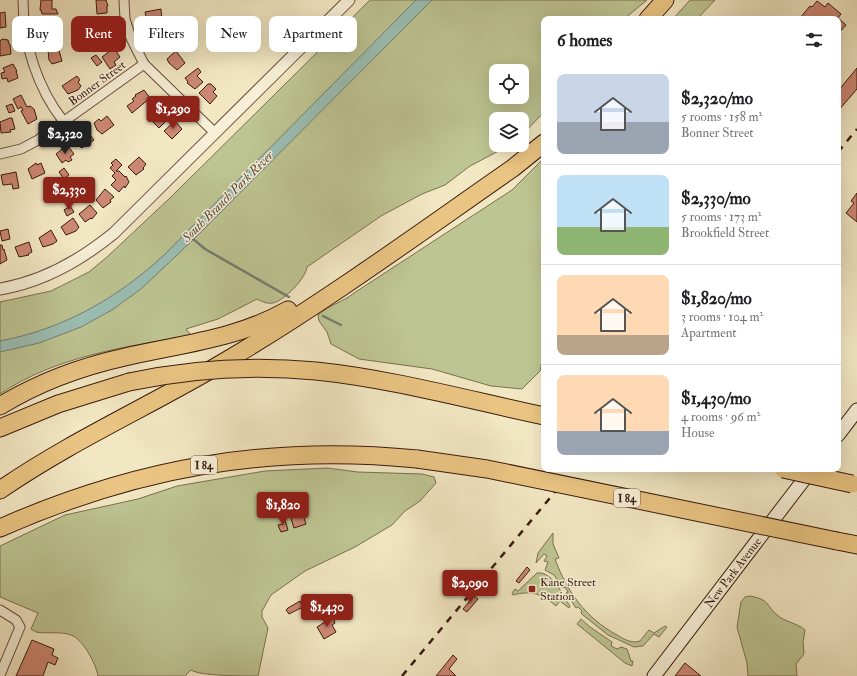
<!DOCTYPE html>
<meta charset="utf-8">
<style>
:root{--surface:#fff;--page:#f2f2f2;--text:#202124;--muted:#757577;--line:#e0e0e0;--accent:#8f2418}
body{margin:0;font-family:"IM FELL Double Pica",serif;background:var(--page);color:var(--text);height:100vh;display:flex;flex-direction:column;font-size:15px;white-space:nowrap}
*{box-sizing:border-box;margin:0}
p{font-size:13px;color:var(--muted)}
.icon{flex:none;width:22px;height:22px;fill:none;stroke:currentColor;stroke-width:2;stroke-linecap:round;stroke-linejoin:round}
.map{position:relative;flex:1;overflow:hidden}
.side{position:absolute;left:541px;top:16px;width:300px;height:456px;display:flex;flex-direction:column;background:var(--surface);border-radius:8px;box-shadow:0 4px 16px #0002}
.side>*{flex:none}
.guide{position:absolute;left:12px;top:16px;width:380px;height:36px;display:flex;gap:8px}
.buttons{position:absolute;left:489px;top:64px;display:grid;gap:8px}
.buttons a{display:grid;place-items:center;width:40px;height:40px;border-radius:8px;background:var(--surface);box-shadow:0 4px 16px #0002;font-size:20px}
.price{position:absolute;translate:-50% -34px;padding:0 9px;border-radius:4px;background:var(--accent);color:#fff;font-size:13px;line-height:26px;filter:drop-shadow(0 1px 2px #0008)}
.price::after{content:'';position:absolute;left:50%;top:24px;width:12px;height:9px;margin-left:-6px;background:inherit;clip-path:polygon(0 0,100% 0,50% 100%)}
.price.on{background:#222;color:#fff}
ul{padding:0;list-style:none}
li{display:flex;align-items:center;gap:12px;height:100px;padding:0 16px}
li+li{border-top:1px solid var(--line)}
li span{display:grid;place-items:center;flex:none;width:112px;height:80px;border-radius:8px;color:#555}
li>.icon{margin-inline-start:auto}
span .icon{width:48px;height:48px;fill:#fffc;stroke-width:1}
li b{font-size:17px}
h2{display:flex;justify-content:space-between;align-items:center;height:48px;padding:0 16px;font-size:17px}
.chip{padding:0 14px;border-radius:8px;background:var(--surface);box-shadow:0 4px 16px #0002;font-size:14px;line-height:36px}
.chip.on{background:var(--accent);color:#fff}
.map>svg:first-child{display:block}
</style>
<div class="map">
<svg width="857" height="676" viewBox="0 0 857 676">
<rect width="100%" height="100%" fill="#f2e7c3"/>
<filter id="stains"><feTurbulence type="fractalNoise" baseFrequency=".005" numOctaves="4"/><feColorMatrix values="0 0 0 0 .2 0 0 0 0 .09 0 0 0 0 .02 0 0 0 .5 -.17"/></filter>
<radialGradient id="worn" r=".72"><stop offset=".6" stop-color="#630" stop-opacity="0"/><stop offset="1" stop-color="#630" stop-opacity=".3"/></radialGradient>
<g fill="#bdc592" stroke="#7c7050" fill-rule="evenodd">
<path d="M370,0H647L624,19H544V112L522,135V119H496V145H510L470,166L445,185L422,194L381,216L307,267C306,278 284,301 273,303C267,304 263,302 257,299L218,319L186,329L191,335C126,347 56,356 0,394V302L51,291L89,272L107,257L172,196ZM496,71H522V97H496Z"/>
<polygon points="690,0 715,0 697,19 673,19"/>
<path d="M544,158V350L540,371L522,389L491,386L432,369L359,359L331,344L327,332L319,321L318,315C329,305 343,302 354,293L512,190Z"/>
<path d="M327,468L358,472L422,474L434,477L436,483L420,501L405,511L392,525L355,547L305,571L271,595L262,611V617L268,628L258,676C244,676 200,676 191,670L185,676H98C96,664 83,639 71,635C60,631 47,634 36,632L31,629L38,613L0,597V546L65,515L138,499L177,486L265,471Z"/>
<path d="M553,533V544L559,558L555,559C567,592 586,618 617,635C624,639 631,644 640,641L649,630L654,633L665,626L667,627L659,637L654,634L643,646L634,647L608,635L583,615L581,613L582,611L578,607L576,608L566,593L568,592L565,587L563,588L554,575L545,570L548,562L544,561L547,556L544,554L536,563L538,553Z"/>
<path d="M537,573C553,571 562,595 570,606L569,608L560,601L556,606C542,594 532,590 513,595L512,593L515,589L518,591Z"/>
<path d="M750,596C770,600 765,604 777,615C785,622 797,623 805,630L803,642L804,654L796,664L797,676H748L747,663L737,627L741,602L745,597Z"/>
<polygon points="581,619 590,627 612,642 611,646 617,649 621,647 627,649 631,661 633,661 632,666 625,663 577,624"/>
</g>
<path fill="#9bbfb5" stroke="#747d72" d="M416,0H432L196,237L141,289L112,310L81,327L39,343L0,352V341C63,329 116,299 163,256Z"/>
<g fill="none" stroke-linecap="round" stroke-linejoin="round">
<g stroke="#747d72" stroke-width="2.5">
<polyline points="192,238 205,249 289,297"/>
<polyline points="323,316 341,325"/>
</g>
</g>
<g fill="#cd8873" stroke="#3a1b0e">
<polygon points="41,0 52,0 52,9 56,9 58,14 42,14 41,10 40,10"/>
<polygon points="96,0 106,0 108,6 107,6 107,13 97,14"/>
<polygon points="817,1 825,7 828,3 841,14 838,18 846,25 838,34 838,19 800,18 810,6 812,7"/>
<polygon points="161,9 162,21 158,22 158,24 148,27 145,12"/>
<polygon points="5,12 6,27 0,28 0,13"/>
<polygon points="53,24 57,38 45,40 43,33 43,25"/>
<polygon points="104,24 104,26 110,26 113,39 102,42 99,27"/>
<polygon points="162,32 169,45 160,50 156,44 155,44 152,37"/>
<polygon points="2,39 8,40 9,44 10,44 11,54 0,56 0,41"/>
<polygon points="58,47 62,61 52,64 49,60 48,50"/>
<polygon points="114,48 120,57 114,62 116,65 110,69 102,57"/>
<polygon points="176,51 185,63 177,70 169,63 167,59"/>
<polygon points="96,55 102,62 97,66 91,58"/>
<polygon points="13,64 17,71 16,71 18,78 8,82 7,78 2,79 1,73 5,72 3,68"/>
<polygon points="198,68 201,72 197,76 203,82 195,89 187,83 188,82 185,78"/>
<polygon points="857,68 857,89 838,111 838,91"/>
<polygon points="77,76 80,80 78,82 81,86 78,90 68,94 62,86"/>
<polygon points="208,84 211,84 216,89 213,92 217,96 210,104 199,93"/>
<polygon points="144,90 150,98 132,113 127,106 134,101 132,99 136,96 135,95"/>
<polygon points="21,95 27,107 30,106 34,109 37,119 28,124 21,111 23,110 21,107 18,109 13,99"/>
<polygon points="12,104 15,111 9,113 6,106"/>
<polygon points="160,106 166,110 165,111 171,116 159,128 152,121 156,117 153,113"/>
<polygon points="107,116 114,125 102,134 97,130 94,123 99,119 101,121"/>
<polygon points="10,118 12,118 15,129 10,130 11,132 1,133 0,122"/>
<polygon points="175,121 182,129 172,139 164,131"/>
<polygon points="87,131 94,140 82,148 77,145 78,144 75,140 80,134 81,136"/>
<polygon points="66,146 68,146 74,154 70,157 72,160 68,162 66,160 62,163 56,154"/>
<polygon points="139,157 146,164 143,168 144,169 136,175 128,167"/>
<polygon points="116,159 122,165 116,171 119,171 125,177 126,176 129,182 125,188 124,186 119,192 111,185 116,180 112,176 115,173 110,168 113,165 111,163"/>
<polygon points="36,163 37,165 41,163 45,173 32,179 28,169"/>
<polygon points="64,168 69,175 64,179 59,172"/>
<polygon points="16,172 19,188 13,189 12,184 3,185 1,175"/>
<polygon points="105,189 114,197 110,200 111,202 103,208 96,200"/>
<polygon points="857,193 857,222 846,213 854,203 851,201"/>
<polygon points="90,205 97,213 92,219 91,218 85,222 79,214"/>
<polygon points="70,206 74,212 67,216 64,210"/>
<polygon points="73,218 79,227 76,231 66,235 61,227"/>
<polygon points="8,229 10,239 2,241 0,231"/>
<polygon points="51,230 57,241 53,244 43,247 39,238"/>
<polygon points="29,242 32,252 28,254 29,255 19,257 15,247"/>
<polygon points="0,245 2,245 3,250 4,249 7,260 0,264"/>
<polygon points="301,509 306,524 294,528 289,512"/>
<polygon points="284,517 288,530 281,532 278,525 283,524 281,518"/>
<polygon points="527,567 530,570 519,583 516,581"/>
<polygon points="474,596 478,599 467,612 463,609"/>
<polygon points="300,601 303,607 289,614 286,610 288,608"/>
<polygon points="333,617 335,623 332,625 336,632 324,639 317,627"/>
<polygon points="32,640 54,649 52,655 58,658 55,665 48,662 43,676 16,676"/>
<polygon points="453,655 457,659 449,669 456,676 436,676"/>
<polygon points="685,663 696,672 701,676 675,676"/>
</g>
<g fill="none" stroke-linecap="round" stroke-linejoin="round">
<defs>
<g id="minor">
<path d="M23,0C23,43 37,88 64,122"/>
<polyline points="124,0 125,19 131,38 144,64 215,133"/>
<polyline points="0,154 21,149 38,140 144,64"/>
<polyline points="0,610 16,620 20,627 0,675"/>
</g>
<path id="tertiary" d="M0,289C42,282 81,260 114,233L349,0"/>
<g id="secondary">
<polyline points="838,435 857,410"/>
<path id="s1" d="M654,676L812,469"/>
</g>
<g id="motorway">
<polyline points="648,19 665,0"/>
<path d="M0,406C39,382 80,367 125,357C181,344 237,339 288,310"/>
<polyline points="0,428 58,404 129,382"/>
<path d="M0,490C71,441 150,406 224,362C324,303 418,234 513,168L544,143"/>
<path d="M0,528C136,468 268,444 417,459"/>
<polyline points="837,541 857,545"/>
</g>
</defs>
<use href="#minor" stroke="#684e3b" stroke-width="11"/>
<use href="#tertiary" stroke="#684e3b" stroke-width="13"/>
<use href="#secondary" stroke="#3a1b0e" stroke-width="15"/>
<use href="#motorway" stroke="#3a1b0e" stroke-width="19"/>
<use href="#minor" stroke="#f7efd8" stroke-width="9"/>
<use href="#tertiary" stroke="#f7efd8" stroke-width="11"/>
<use href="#secondary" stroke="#f7efd8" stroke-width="13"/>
<use href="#motorway" stroke="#e9c482" stroke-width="17"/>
<g stroke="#3a1b0e" stroke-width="2.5" stroke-dasharray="7 7" stroke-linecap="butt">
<polyline points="838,152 857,129"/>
<polyline points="402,676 574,469"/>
</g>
<defs>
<g id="motorway-bridge">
<path d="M129,382C190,369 254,365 316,371C393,379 469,400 544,416"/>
<polyline points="417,459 487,469 837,541"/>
<polyline points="783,469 852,484"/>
</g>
</defs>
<use href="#motorway-bridge" stroke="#3a1b0e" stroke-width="19" stroke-linecap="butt"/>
<use href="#motorway-bridge" stroke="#e9c482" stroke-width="17"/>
</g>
<rect fill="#8f2418" stroke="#f7efd8" stroke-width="1.5" x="528" y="585" width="8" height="8" rx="2"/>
<g text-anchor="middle" stroke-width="3" stroke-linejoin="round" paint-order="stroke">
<g fill="#f7efd8" stroke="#735b4b" stroke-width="1">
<rect x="191" y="456" width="26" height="18" rx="3"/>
<rect x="614" y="489" width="26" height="18" rx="3"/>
</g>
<g font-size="11" font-weight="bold" fill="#3a1b0e">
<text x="204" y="469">I 84</text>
<text x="627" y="502">I 84</text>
</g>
<g font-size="12" fill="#3a1b0e" stroke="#f7efd8">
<text transform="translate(97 83) rotate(-36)" y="4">Bonner Street</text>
<text dy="4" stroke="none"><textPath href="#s1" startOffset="130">New Park Avenue</textPath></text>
</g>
<g font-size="12" fill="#3a1b0e" stroke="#f7efd8" text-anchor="start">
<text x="540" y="586">Kane Street<tspan x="540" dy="14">Station</tspan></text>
</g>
<g font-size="13" font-style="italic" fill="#574c40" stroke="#f7efd8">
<text transform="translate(227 196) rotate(-45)" y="5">South Branch Park River</text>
</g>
</g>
<rect width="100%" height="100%" filter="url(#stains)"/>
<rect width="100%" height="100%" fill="url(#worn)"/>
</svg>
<div class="buttons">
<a><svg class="icon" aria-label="locate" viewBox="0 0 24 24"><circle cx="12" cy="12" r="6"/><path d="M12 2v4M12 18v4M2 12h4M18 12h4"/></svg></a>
<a><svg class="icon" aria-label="layers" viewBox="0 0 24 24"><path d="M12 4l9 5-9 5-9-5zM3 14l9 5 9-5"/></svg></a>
</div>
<b class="price" style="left:173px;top:130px">$1,290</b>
<b class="price on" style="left:65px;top:155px">$2,320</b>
<b class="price" style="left:69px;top:211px">$2,330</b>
<b class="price" style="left:283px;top:526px">$1,820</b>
<b class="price" style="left:470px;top:604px">$2,090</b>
<b class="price" style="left:327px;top:628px">$1,430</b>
<div class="guide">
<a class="chip">Buy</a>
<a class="chip on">Rent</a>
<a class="chip">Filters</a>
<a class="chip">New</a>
<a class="chip">Apartment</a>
</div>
<section class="side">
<h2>6 homes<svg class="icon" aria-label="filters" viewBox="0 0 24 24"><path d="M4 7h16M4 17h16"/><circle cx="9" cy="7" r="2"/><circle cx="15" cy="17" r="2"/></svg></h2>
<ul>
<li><span style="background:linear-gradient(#c9d6e8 60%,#9aa5b1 0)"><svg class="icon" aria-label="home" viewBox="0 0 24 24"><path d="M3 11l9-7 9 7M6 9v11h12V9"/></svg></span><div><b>$2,320/mo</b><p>5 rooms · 158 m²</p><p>Bonner Street</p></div></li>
<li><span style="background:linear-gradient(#bfe0f5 65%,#8fb573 0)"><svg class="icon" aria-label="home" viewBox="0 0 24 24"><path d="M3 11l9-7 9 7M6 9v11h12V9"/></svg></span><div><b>$2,330/mo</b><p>5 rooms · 173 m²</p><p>Brookfield Street</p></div></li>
<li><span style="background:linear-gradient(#ffd9b3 75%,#b9a48a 0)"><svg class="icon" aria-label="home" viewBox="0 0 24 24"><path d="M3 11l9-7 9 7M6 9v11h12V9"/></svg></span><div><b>$1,820/mo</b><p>3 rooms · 104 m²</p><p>Apartment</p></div></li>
<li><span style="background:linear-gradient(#ffd9b3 70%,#9aa5b1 0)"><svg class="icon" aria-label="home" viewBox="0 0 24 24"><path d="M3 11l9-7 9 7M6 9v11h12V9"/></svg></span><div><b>$1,430/mo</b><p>4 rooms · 96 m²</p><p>House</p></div></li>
</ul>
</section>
</div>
